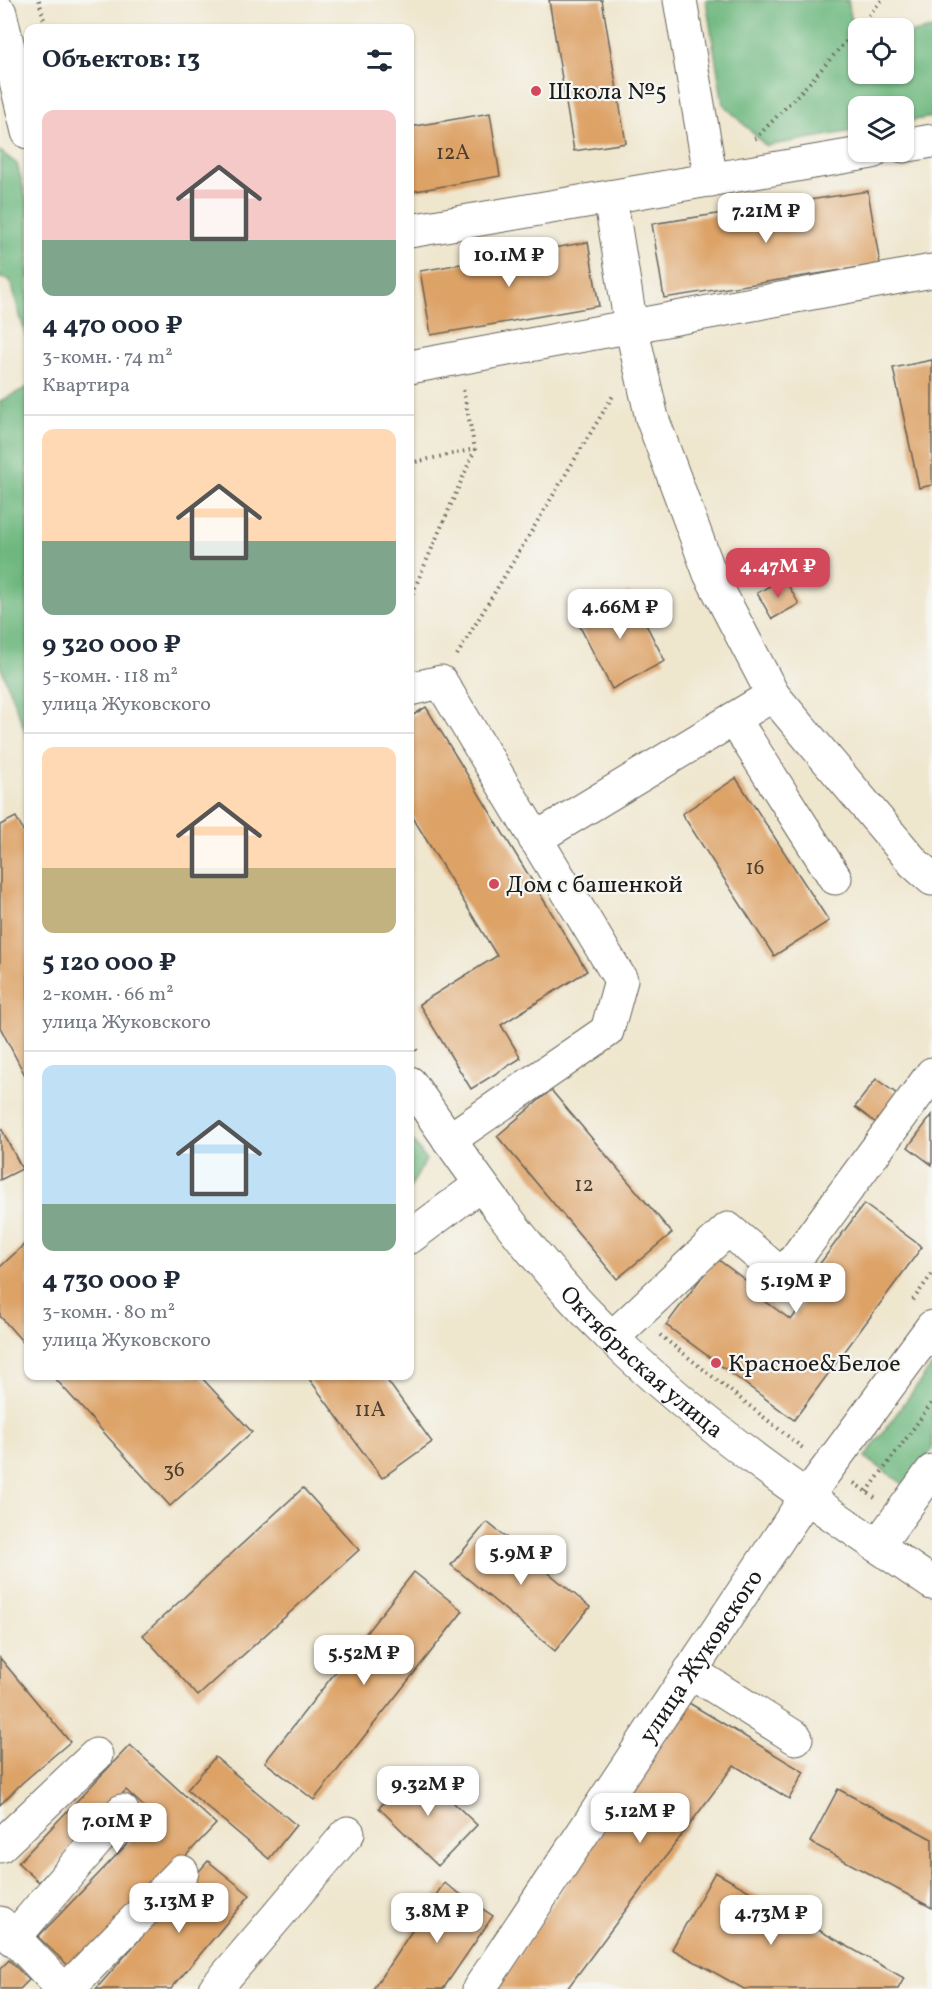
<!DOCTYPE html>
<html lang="ru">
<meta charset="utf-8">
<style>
:root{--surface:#fff;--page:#f2f2f3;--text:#1f2937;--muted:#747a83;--line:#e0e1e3;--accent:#d1495b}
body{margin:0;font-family:Vollkorn,serif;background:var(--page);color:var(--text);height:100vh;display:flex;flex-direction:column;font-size:22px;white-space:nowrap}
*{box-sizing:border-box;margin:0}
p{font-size:20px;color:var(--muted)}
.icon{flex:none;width:33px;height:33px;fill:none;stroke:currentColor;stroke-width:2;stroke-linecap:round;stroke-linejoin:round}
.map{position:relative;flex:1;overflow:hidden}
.sheet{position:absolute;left:24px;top:24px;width:390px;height:1356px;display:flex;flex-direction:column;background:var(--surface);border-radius:12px;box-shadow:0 2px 4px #0004}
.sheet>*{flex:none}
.tools{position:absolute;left:848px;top:18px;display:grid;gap:12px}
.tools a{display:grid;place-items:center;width:66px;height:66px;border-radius:12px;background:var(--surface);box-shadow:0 2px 4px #0004;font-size:30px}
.price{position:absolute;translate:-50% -51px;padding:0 14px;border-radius:12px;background:#fff;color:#222;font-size:20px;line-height:39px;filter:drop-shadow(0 2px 3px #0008)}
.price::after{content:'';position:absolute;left:50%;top:36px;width:18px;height:14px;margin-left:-9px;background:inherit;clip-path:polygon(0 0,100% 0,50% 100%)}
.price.current{background:var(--accent);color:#fff}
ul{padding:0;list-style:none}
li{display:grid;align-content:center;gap:12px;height:318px;padding:0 18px}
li+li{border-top:2px solid var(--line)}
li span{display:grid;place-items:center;height:186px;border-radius:12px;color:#555}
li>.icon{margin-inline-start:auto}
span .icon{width:108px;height:108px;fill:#fffc;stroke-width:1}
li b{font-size:26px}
h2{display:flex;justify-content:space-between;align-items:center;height:72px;padding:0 18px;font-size:26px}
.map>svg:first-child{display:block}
</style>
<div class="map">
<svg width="932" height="1989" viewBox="0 0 932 1989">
<rect width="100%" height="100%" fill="#f6f6f2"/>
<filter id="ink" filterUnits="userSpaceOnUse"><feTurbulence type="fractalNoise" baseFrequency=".0167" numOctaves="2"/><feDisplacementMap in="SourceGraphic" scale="12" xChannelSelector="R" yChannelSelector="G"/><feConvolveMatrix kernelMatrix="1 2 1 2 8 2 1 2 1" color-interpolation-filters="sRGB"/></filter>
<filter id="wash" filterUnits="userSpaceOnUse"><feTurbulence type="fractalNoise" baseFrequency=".008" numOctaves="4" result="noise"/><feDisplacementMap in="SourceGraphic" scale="24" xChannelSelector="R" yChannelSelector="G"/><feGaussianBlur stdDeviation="1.35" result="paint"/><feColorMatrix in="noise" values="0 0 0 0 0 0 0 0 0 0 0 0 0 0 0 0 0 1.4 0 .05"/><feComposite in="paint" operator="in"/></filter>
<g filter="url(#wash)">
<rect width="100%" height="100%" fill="#efe6ce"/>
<g fill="#6eb87f" stroke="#456a4e" stroke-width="1.5">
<polygon points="706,0 848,0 851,17 858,32 858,74 903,74 903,35 932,29 932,117 903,122 903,106 858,106 858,130 766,146 723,104"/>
<polygon points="0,151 17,164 28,206 28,344 10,280 0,278"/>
<polygon points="28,387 28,739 0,665 0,401"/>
<polygon points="410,1137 426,1160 410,1188"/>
<polygon points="932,1365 932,1450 906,1486 865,1457"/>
</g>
<g id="blocks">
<g fill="#dda266">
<polygon points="549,0 602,0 626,143 574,151"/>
<polygon points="490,113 500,176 410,192 410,127"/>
<polygon points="868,191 880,264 664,298 652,224"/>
<polygon points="588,242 599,306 431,335 420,271"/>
<polygon points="932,360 932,485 919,488 893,368"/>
<polygon points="784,578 799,604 772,619 757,593"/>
<polygon points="629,592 665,661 612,689 576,619"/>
<polygon points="426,707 587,971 501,1025 521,1058 471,1089 419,1004 497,956 410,813 410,717"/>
<polygon points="736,778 829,921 774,956 682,814"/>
<polygon points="16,817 28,840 28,1081 0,1027 0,825"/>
<polygon points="876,1079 897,1094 876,1123 855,1107"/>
<polygon points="551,1090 672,1233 617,1279 497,1136"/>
<polygon points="932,1115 932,1165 908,1147"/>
<polygon points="0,1126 22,1169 0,1180"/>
<polygon points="864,1204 922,1247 794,1420 666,1325 716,1258 768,1297 765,1301 791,1320 807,1298 799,1292"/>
<polygon points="28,1241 28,1348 0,1316 0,1267"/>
<polygon points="53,1376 200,1376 252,1432 170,1506"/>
<polygon points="307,1376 384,1376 432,1442 382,1478"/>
<polygon points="303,1488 359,1550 198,1696 143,1635"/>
<polygon points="487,1522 590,1607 555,1651 451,1565"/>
<polygon points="414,1572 463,1611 314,1800 265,1762"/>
<polygon points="0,1658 70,1742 23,1782 0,1805"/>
<polygon points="689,1703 804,1772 789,1799 734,1765 567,1989 495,1989"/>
<polygon points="130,1745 216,1824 75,1972 38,1937 154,1816 126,1790 39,1882 18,1863"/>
<polygon points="215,1757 296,1825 269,1859 187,1790"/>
<polygon points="417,1768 477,1825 438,1866 379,1808"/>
<polygon points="838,1789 932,1839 932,1908 810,1842"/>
<polygon points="208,1861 250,1895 171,1989 96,1989"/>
<polygon points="715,1872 904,1978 898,1989 744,1989 672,1949"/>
<polygon points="444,1883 493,1916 443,1989 373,1989"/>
<polygon points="9,1960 29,1980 20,1989 0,1989 0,1969"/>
</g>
</g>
</g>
<g filter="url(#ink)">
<use href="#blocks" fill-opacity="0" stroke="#66635a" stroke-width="1.5"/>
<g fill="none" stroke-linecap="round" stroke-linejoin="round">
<defs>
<g id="minor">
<polyline points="680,0 711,180"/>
<polyline points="0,13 28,132"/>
<polyline points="903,146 932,141"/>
<polyline points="610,197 631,326 652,418 710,574 773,695 914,863 932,879"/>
<polyline points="410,231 872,152"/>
<polyline points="410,367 932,271"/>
<polyline points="410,689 441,682 621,980 607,1031 449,1140"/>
<polyline points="734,719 835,878"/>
<polyline points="535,839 773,695"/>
<path id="s1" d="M410,1083C471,1172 533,1262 612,1338C708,1432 821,1508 932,1583"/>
<polyline points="410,1237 480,1185"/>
<polyline points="612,1338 728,1229 783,1276 932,1074"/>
<polyline points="877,1546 932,1471"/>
<polyline points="690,1671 796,1738"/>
<polyline points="0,1846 96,1755"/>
<polyline points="0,1923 63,1989"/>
<polyline points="13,1939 122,1811"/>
<polyline points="67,1989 182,1872"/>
<polyline points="215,1989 348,1833"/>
<path id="s2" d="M479,1989L807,1496L932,1327"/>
</g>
</defs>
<use href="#minor" stroke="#66635a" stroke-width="35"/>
<g stroke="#66635a" stroke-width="4" stroke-dasharray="1.5 4.5" stroke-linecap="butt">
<polyline points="39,0 46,28"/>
<polyline points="755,139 812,80 882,0"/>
<polyline points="410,463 475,449"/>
<polyline points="410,599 475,449 463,389"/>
<polyline points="457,655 614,394"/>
<polyline points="410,1039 418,1053"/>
<polyline points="913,1300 932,1274"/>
<polyline points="660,1335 804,1449"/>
<polyline points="854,1483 875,1498"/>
<polyline points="867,1492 932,1403"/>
</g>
<use href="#minor" stroke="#fff" stroke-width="33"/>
</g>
</g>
<g fill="#d1495b" stroke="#f6f6f2" stroke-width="2">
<circle cx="536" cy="91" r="6"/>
<circle cx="494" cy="884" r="6"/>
<circle cx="716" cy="1363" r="6"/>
</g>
<g text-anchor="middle" stroke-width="4.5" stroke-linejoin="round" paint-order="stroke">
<g font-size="21" fill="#4c3e2e">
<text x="453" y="159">12А</text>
<text x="755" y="874">16</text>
<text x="584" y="1191">12</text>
<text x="370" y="1416">11А</text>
<text x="174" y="1476">36</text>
</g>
<g font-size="24" fill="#1c1c1c" stroke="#f6f6f2" text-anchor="start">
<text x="548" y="99">Школа №5</text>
<text x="506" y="892">Дом с башенкой</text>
<text x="728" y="1371">Красное&amp;Белое</text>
</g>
<g font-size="24" fill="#1c1c1c" stroke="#f6f6f2">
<text dy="8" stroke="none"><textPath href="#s1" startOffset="364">Октябрьская улица</textPath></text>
<text dy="8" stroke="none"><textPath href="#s2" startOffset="400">улица Жуковского</textPath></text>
</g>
</g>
</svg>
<div class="tools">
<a><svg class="icon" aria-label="locate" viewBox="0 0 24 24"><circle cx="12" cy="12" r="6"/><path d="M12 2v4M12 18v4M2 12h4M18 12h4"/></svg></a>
<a><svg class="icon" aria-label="layers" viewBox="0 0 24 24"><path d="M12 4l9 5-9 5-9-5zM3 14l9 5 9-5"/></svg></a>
</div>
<b class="price" style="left:766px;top:244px">7.21M ₽</b>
<b class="price" style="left:509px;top:288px">10.1M ₽</b>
<b class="price current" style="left:778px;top:599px">4.47M ₽</b>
<b class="price" style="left:620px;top:640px">4.66M ₽</b>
<b class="price" style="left:796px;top:1314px">5.19M ₽</b>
<b class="price" style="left:521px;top:1586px">5.9M ₽</b>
<b class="price" style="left:364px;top:1686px">5.52M ₽</b>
<b class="price" style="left:428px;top:1817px">9.32M ₽</b>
<b class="price" style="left:640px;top:1844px">5.12M ₽</b>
<b class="price" style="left:117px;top:1854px">7.01M ₽</b>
<b class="price" style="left:179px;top:1934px">3.13M ₽</b>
<b class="price" style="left:437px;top:1944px">3.8M ₽</b>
<b class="price" style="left:771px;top:1946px">4.73M ₽</b>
<section class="sheet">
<h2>Объектов: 13<svg class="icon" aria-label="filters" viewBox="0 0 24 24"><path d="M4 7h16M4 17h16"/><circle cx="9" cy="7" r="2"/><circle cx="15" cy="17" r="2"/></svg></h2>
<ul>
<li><span style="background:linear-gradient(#f6c9c9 70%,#7fa58c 0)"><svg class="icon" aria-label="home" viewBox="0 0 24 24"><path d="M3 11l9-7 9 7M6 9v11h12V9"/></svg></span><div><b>4 470 000 ₽</b><p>3-комн. · 74 m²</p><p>Квартира</p></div></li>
<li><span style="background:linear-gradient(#ffd9b3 60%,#7fa58c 0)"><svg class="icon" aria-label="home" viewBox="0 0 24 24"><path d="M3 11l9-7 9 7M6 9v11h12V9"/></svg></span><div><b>9 320 000 ₽</b><p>5-комн. · 118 m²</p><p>улица Жуковского</p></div></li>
<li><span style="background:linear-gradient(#ffd9b3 65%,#c2b280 0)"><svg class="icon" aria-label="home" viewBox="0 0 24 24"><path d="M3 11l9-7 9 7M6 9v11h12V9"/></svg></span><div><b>5 120 000 ₽</b><p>2-комн. · 66 m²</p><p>улица Жуковского</p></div></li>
<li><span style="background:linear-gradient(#bfe0f5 75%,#7fa58c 0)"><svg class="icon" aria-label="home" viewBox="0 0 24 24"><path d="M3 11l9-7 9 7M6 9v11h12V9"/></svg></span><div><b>4 730 000 ₽</b><p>3-комн. · 80 m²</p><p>улица Жуковского</p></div></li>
</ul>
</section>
</div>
